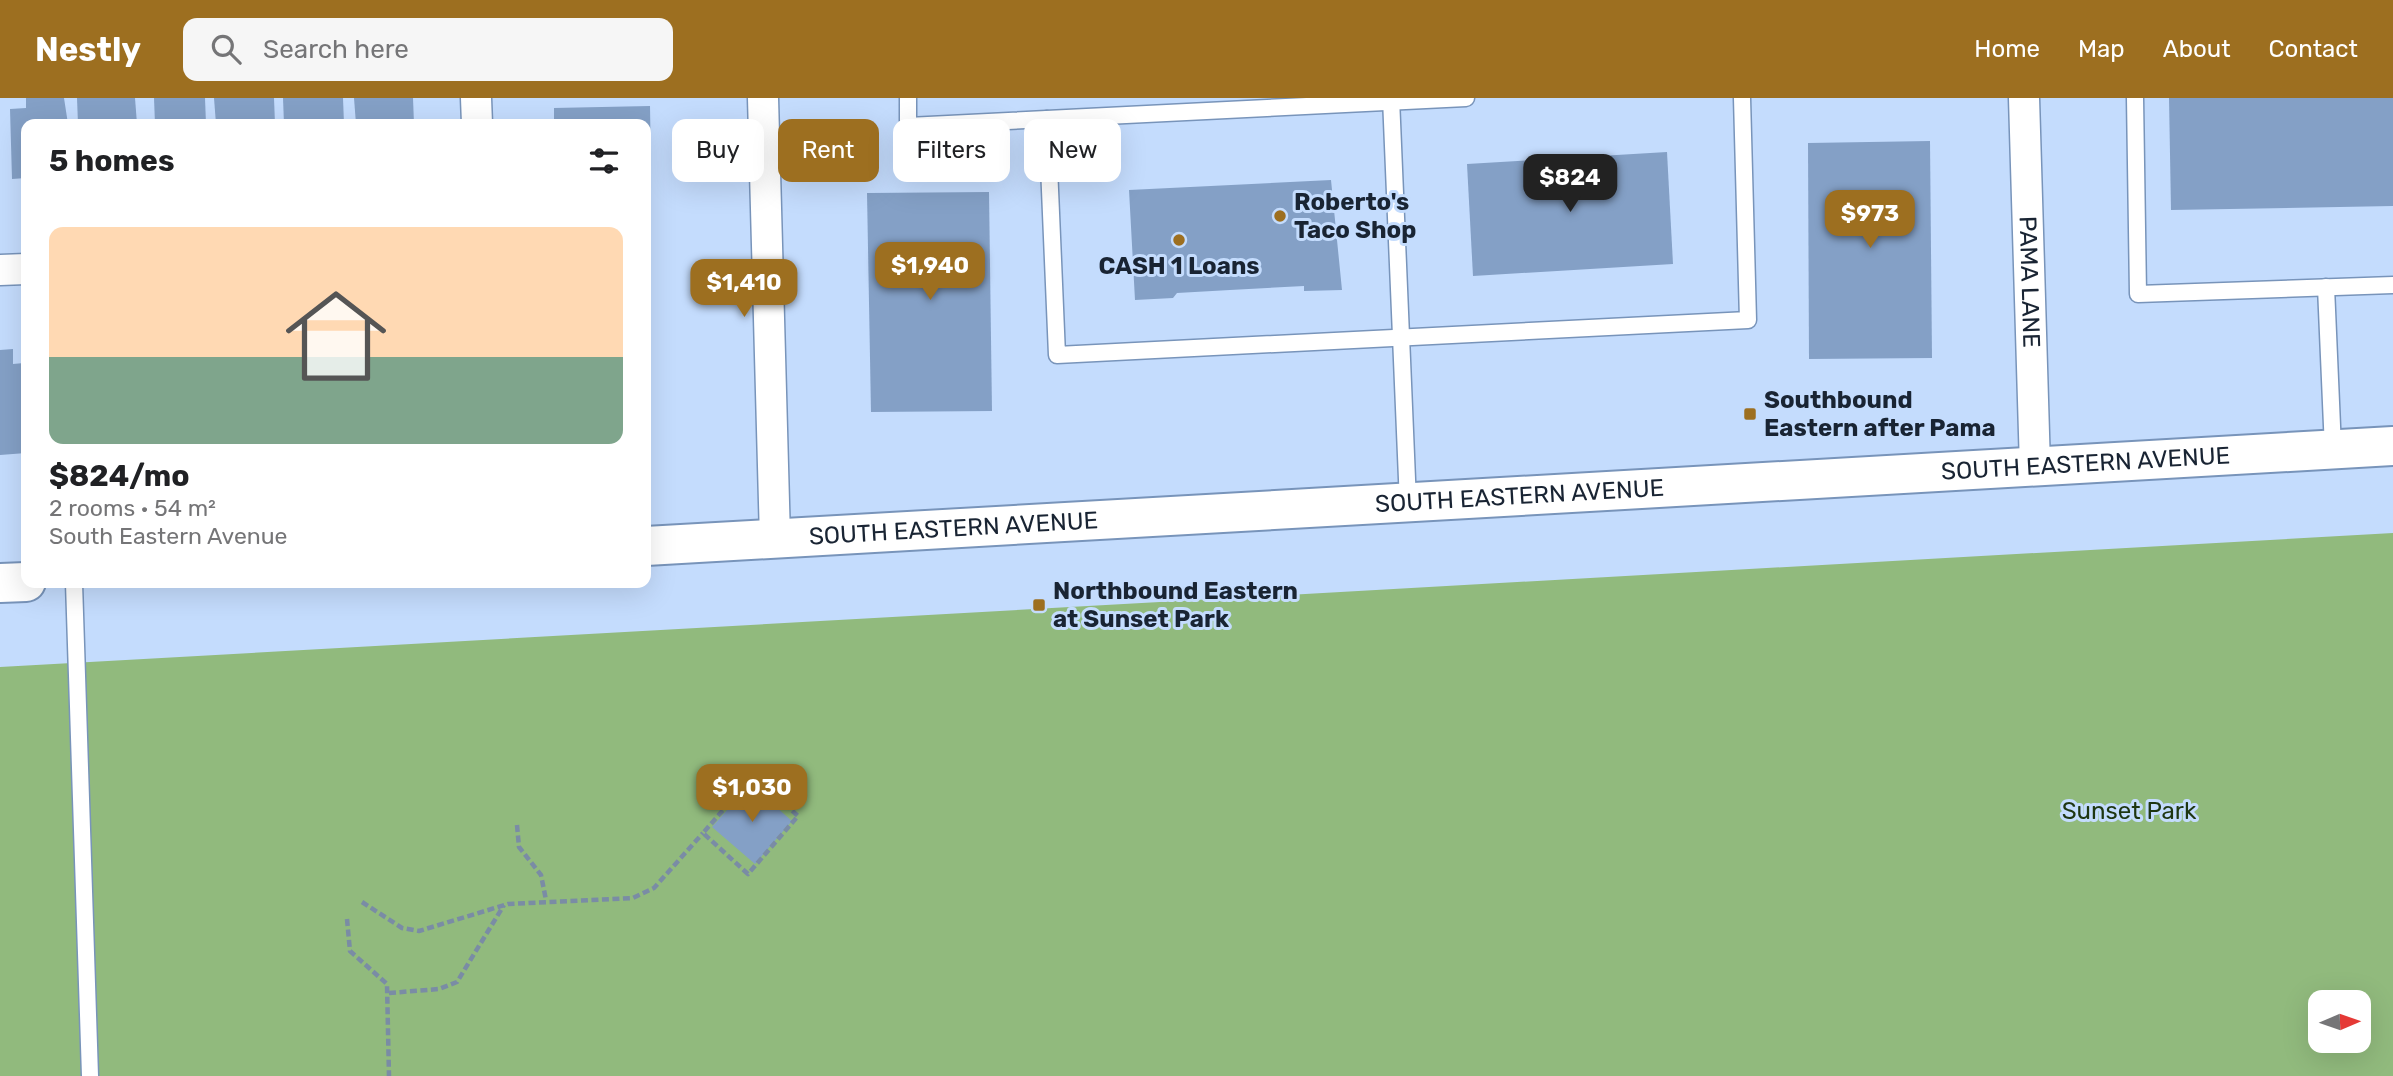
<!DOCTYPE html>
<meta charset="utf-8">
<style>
:root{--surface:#fff;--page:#f6f6f6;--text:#202124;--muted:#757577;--line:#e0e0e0;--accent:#9d6f20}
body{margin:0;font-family:Rubik,sans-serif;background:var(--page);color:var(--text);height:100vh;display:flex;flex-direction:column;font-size:26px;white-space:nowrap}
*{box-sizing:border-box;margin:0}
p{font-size:23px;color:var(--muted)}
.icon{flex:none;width:38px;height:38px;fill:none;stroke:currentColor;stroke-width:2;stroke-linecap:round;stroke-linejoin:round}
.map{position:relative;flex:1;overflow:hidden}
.side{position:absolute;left:21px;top:21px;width:630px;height:469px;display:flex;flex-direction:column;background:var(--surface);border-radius:14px;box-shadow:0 7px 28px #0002}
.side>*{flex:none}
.top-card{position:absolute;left:672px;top:21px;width:665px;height:63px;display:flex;gap:14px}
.needle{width:46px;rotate:88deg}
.controls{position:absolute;left:2308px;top:892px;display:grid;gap:14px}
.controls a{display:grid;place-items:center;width:63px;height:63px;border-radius:14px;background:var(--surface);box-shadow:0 7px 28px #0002;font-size:35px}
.price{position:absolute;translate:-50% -60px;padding:0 16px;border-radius:14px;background:var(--accent);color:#fff;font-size:23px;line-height:46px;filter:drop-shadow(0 2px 4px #0008)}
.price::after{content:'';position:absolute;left:50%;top:42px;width:21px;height:16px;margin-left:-10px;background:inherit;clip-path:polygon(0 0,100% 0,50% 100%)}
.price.selected{background:#222;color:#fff}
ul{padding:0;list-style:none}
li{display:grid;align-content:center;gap:14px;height:371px;padding:0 28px}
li+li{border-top:2px solid var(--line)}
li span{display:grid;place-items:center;height:217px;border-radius:14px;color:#555}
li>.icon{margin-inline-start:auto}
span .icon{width:126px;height:126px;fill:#fffc;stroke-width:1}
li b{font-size:30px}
h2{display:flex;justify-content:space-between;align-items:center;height:84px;padding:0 28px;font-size:30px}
.chip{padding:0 24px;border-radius:14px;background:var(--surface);box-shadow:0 7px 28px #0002;font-size:24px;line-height:63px}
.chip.selected{background:var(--accent);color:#fff}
header{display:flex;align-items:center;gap:42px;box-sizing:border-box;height:98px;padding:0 35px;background:var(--accent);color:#fff}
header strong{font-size:33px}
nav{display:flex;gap:38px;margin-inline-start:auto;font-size:24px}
.search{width:490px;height:63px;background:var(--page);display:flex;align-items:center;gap:18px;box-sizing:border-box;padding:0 24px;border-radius:14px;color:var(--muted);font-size:26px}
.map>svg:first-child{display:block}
</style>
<header>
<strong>Nestly</strong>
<div class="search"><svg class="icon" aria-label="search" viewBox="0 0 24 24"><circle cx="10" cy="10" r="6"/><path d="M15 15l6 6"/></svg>Search here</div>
<nav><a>Home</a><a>Map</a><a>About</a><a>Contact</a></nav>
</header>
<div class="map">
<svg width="2393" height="978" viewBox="0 0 2393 978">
<rect width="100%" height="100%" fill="#c4dcfd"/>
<path fill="#91ba7d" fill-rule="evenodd" d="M2393,435V978H0V569ZM2320,905H2359V943H2320Z"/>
<g fill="#84a0c6">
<polygon points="26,0 64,0 68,26 26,26 26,80 12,81 10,11 26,10"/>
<polygon points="77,0 135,0 137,26 78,26"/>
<polygon points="154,0 205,0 206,26 155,26"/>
<polygon points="214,0 274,0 275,26 216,26"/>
<polygon points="283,0 343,0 344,26 284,26"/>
<polygon points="354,0 413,0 414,26 356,26"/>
<polygon points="2169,0 2393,0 2393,108 2171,112"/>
<polygon points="650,8 651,70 646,70 646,26 554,26 554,10"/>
<polygon points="1930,43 1932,260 1809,261 1808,45"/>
<polygon points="1667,54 1673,166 1473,178 1467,66"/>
<polygon points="1331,82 1342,192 1304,193 1304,188 1230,192 1177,195 1173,200 1135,202 1129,92"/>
<polygon points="989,94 992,313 871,314 867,95"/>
<polygon points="13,251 13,266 24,265 26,281 26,355 0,357 0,252"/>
<polygon points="646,290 650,339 646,339"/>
<polygon points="750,686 792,723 755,766 712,729"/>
</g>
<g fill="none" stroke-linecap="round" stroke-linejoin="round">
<defs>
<g id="lane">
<polyline points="908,0 908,28 1466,0"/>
<polyline points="1391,0 1408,405"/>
<polyline points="2135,0 2138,196 2393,187"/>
<polyline points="1047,21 1057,257 1748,222 1742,0"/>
<polyline points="2326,189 2333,351"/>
<polyline points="74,485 90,978"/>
</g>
<g id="street">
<polyline points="476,0 477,26"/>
<polyline points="763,0 775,441"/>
<path id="s1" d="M2024,0L2035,369"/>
<polyline points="0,172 26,171"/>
</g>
<g id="primary">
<path id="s2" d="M646,448L2393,348"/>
<polyline points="0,485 26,484"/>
</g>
</defs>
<use href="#lane" stroke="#7894ba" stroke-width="19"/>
<use href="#street" stroke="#7894ba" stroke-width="33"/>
<use href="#primary" stroke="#7894ba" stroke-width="42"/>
<g stroke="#7a8ca5" stroke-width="4.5" stroke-dasharray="7 3.5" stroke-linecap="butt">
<polygon points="753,678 798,718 748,776 703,735"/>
<polyline points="517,727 519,749 541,777 546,802"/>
<polyline points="362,804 402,830 419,833 508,806 633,800 654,790 703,735"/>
<polyline points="347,821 350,853 387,886 389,978"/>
<polyline points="389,895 439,891 457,884 504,807"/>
</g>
<use href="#lane" stroke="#fff" stroke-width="16"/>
<use href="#street" stroke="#fff" stroke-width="30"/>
<use href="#primary" stroke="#fff" stroke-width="38"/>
</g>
<g fill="#9d6f20" stroke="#c4dcfd" stroke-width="2.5">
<circle cx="1280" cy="118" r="7"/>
<circle cx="1179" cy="142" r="7"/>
<rect x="1743" y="309" width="14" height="14" rx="3.5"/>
<rect x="1032" y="500" width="14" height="14" rx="3.5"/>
</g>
<g text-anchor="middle" stroke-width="6" stroke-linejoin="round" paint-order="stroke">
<g font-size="24" font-weight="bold" fill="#192433" stroke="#c4dcfd" text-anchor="start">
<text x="1294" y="112">Roberto's<tspan x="1294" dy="28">Taco Shop</tspan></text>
<text x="1179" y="176" text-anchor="middle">CASH 1 Loans</text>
<text x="1764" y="310">Southbound<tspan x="1764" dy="28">Eastern after Pama</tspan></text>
<text x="1053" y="501">Northbound Eastern<tspan x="1053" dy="28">at Sunset Park</tspan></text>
</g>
<g font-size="24" fill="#192433" stroke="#c4dcfd">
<text dy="8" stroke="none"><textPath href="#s1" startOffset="184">PAMA LANE</textPath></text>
<text dy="8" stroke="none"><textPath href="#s2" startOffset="1442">SOUTH EASTERN AVENUE</textPath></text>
<text dy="8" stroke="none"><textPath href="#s2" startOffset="875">SOUTH EASTERN AVENUE</textPath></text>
<text dy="8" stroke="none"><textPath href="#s2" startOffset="308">SOUTH EASTERN AVENUE</textPath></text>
</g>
<g font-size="24" fill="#1e3611" stroke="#c4dcfd">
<text x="2129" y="721">Sunset Park</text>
</g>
</g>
</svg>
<div class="controls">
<a><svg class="needle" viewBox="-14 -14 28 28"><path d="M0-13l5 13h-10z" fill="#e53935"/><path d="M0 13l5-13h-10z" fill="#757577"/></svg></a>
</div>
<b class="price selected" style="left:1570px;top:116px">$824</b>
<b class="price" style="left:1870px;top:152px">$973</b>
<b class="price" style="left:930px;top:204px">$1,940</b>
<b class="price" style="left:744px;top:221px">$1,410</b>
<b class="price" style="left:752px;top:726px">$1,030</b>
<div class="top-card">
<a class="chip">Buy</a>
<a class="chip selected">Rent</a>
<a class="chip">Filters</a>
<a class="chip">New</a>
</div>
<section class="side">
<h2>5 homes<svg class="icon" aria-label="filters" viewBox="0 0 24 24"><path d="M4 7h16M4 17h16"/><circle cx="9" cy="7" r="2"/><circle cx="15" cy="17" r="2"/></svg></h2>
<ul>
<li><span style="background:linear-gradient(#ffd9b3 60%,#7fa58c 0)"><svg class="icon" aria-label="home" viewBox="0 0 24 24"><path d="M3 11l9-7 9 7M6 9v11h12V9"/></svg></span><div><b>$824/mo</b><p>2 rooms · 54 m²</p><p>South Eastern Avenue</p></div></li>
</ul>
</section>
</div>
